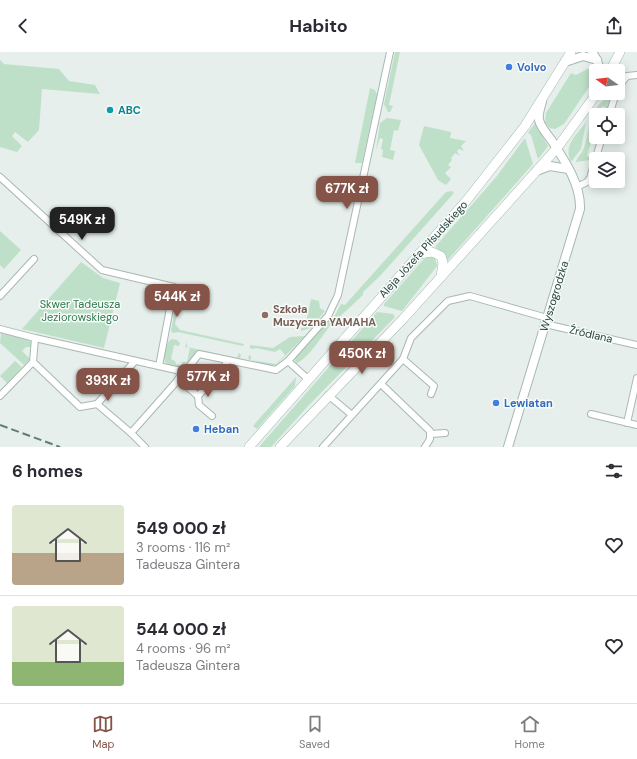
<!DOCTYPE html>
<meta charset="utf-8">
<style>
:root{--surface:#fff;--page:#f7f7f7;--text:#2b2b33;--muted:#7c7c81;--line:#e1e1e2;--accent:#855347}
body{margin:0;font-family:"DM Sans",sans-serif;background:var(--page);color:var(--text);height:100vh;display:flex;flex-direction:column;font-size:15px;white-space:nowrap}
*{box-sizing:border-box;margin:0}
p{font-size:13px;color:var(--muted)}
.icon{flex:none;width:22px;height:22px;fill:none;stroke:currentColor;stroke-width:2;stroke-linecap:round;stroke-linejoin:round}
.map{position:relative;height:395px;overflow:hidden}
.side{display:flex;flex-direction:column;background:var(--surface);flex:1}
.side>*{flex:none}
.needle{width:26px;rotate:284deg}
.controls{position:absolute;left:589px;top:12px;display:grid;gap:8px}
.controls a{display:grid;place-items:center;width:36px;height:36px;border-radius:4px;background:var(--surface);box-shadow:0 2px 10px #0003;font-size:20px}
.price{position:absolute;translate:-50% -34px;padding:0 9px;border-radius:8px;background:var(--accent);color:#fff;font-size:13px;line-height:26px;filter:drop-shadow(0 1px 2px #0008)}
.price::after{content:'';position:absolute;left:50%;top:24px;width:12px;height:9px;margin-left:-6px;background:inherit;clip-path:polygon(0 0,100% 0,50% 100%)}
.price.on{background:#222;color:#fff}
ul{padding:0;list-style:none}
li{display:flex;align-items:center;gap:12px;height:100px;padding:0 12px}
li+li{border-top:1px solid var(--line)}
li span{display:grid;place-items:center;flex:none;width:112px;height:80px;border-radius:4px;color:#555}
li>.icon{margin-inline-start:auto}
span .icon{width:48px;height:48px;fill:#fffc;stroke-width:1}
li b{font-size:17px}
h2{display:flex;justify-content:space-between;align-items:center;height:48px;padding:0 12px;font-size:17px}
header{display:flex;justify-content:space-between;align-items:center;height:52px;padding:0 12px;background:var(--surface);font-size:18px;font-weight:700}
.dock{display:flex;justify-content:space-around;align-items:center;height:56px;border-top:1px solid var(--line);background:var(--surface);font-size:11px;color:var(--muted)}
.dock a{display:grid;justify-items:center;gap:2px}
.dock .on{color:var(--accent)}
.map>svg:first-child{display:block}
</style>
<header><svg class="icon" aria-label="back" viewBox="0 0 24 24"><path d="M15 5l-7 7 7 7"/></svg>Habito<svg class="icon" aria-label="share" viewBox="0 0 24 24"><path d="M12 15V3M7 8l5-5 5 5M5 13v7h14v-7"/></svg></header>
<div class="map">
<svg width="637" height="395" viewBox="0 0 637 395">
<rect width="100%" height="100%" fill="#e6efeb"/>
<g fill="#bfe0c8">
<polygon points="395,0 400,0 389,53 393,54 390,60 388,60 384,52"/>
<polygon points="0,8 4,12 59,17 69,29 95,33 100,42 42,37 39,78 28,90 15,80 12,84 22,94 17,100 0,95"/>
<polygon points="595,13 596,23 593,29 564,72 555,77 550,76 545,71 546,61 571,21 576,23"/>
<polygon points="370,36 375,38 377,43 362,111 355,111"/>
<path d="M607,41H612L607,56L602,54L599,63H596V73L587,104L591,105L590,108L576,110C576,107 581,102 583,98C591,81 586,59 606,47Z"/>
<polygon points="387,66 401,68 398,79 394,78 390,98 395,99 393,108 382,105 383,98 381,97 383,87 380,86 376,98 380,71"/>
<path d="M586,70L581,97L571,110C563,93 577,82 586,70Z"/>
<polygon points="535,71 548,94 538,107 531,83 528,81"/>
<polygon points="424,74 451,80 450,86 466,89 461,94 464,99 459,97 457,99 460,104 455,101 451,106 452,108 448,113 451,115 445,121 451,127 446,133 438,128 419,93"/>
<polygon points="525,86 533,112 447,209 443,201 435,195 497,124"/>
<polygon points="452,139 454,141 380,224 363,240 363,243 335,269 333,267 341,252 345,253 446,140"/>
<polygon points="0,179 21,198 4,217 0,213"/>
<polygon points="430,204 435,206 437,214 402,259 384,254 384,252 424,207"/>
<polygon points="81,210 103,226 120,231 104,296 22,277"/>
<polygon points="311,247 319,249 320,256 325,259 311,276 301,279 301,276 305,275"/>
<polygon points="377,260 393,262 395,265 308,354 271,395 259,395"/>
<polygon points="174,262 177,262 175,272 180,278 244,292 243,294 178,280 173,281 171,279"/>
<path d="M330,268L333,270C321,284 313,302 296,312L295,308L298,302Z"/>
<polygon points="1,282 27,287 31,290 31,295 26,295 22,299 30,307 24,313 0,291"/>
<polygon points="305,284 276,313 268,313 248,307 249,303 251,304 251,308 276,312 285,303 280,297 275,300 256,296 252,297 250,296 250,293 273,296 290,285"/>
<path d="M172,287L177,288L180,291L179,294L174,293L171,307L175,309L176,312L181,313L183,310H187L190,296L185,295L187,290V295L237,306L239,301L241,303L240,306L237,307L199,300C189,309 179,321 165,310C163,303 165,290 172,287Z"/>
<polygon points="15,309 22,315 7,331 0,324"/>
<polygon points="296,325 295,334 257,377 253,374"/>
</g>
<g fill="none" stroke-linecap="round" stroke-linejoin="round">
<defs>
<g id="minor">
<polyline points="618,35 627,24 637,23"/>
<polyline points="609,63 616,41"/>
<polyline points="0,125 102,218 174,235 159,314"/>
<polyline points="577,135 587,130 590,126 602,85"/>
<polyline points="0,244 34,207"/>
<polyline points="545,272 637,293"/>
<polyline points="0,277 35,286 185,320 199,302 276,318 288,309 309,328"/>
<polyline points="35,286 33,310 80,355 97,352 131,381 185,320"/>
<polyline points="403,307 434,334 431,342"/>
<polyline points="288,309 328,264 338,243 390,0"/>
<polyline points="178,327 198,344 225,314 227,308"/>
<polyline points="381,332 430,379 430,387 425,395"/>
<polyline points="328,343 352,363"/>
<polyline points="0,344 33,310"/>
<polyline points="198,344 199,353 212,364"/>
<polyline points="97,352 135,309"/>
<polyline points="591,362 637,373"/>
<polyline points="627,371 637,326"/>
<polyline points="131,381 145,395"/>
<polyline points="431,382 445,381"/>
<polyline points="323,395 403,307 411,286 448,249 470,244 547,266"/>
</g>
<g id="tertiary">
<polyline points="592,0 597,8 600,19"/>
<polyline points="565,10 583,4 597,8"/>
<polyline points="536,119 550,114 568,117"/>
<path d="M508,395L580,157C581,133 565,109 552,89C548,83 541,76 539,68C538,62 540,56 542,50"/>
</g>
<g id="secondary">
<polyline points="610,19 620,0"/>
<polyline points="419,202 432,200 441,204 443,211 441,225"/>
<polyline points="249,395 467,148 525,74 571,0"/>
<polyline points="280,395 403,267 506,153 557,96 597,41"/>
</g>
</defs>
<use href="#minor" stroke="#a8b8b2" stroke-width="8"/>
<use href="#tertiary" stroke="#a8b8b2" stroke-width="10"/>
<use href="#secondary" stroke="#a4bbb3" stroke-width="10"/>
<use href="#minor" stroke="#fff" stroke-width="6"/>
<use href="#tertiary" stroke="#fff" stroke-width="8"/>
<use href="#secondary" stroke="#fff" stroke-width="9"/>
<polyline stroke="#5f7d75" stroke-width="2" stroke-dasharray="8 4" stroke-linecap="butt" points="0,373 60,395"/>
</g>
<g fill="#3f7fe0" stroke="#f7fbf9" stroke-width="1.5">
<circle cx="509" cy="15" r="4"/>
<circle cx="496" cy="351" r="4"/>
<circle cx="196" cy="377" r="4"/>
</g>
<circle fill="#0f9aa8" stroke="#f7fbf9" stroke-width="1.5" cx="110" cy="58" r="4"/>
<circle fill="#8d6e63" stroke="#f7fbf9" stroke-width="1.5" cx="265" cy="263" r="4"/>
<g text-anchor="middle" stroke-width="3" stroke-linejoin="round" paint-order="stroke">
<g font-size="11" font-weight="bold" fill="#366cbe" stroke="#f7fbf9" text-anchor="start">
<text x="517" y="19">Volvo</text>
<text x="504" y="355">Lewiatan</text>
<text x="204" y="381">Heban</text>
</g>
<g font-size="11" font-weight="bold" fill="#0d838f" stroke="#f7fbf9" text-anchor="start">
<text x="118" y="62">ABC</text>
</g>
<g font-size="11" fill="#24423a" stroke="#f7fbf9">
<text transform="translate(423 197) rotate(-48)" y="4">Aleja Józefa Piłsudskiego</text>
<text transform="translate(554 244) rotate(-73)" y="4">Wyszogrodzka</text>
<text transform="translate(591 282) rotate(13)" y="4">Źródlana</text>
</g>
<g font-size="11" fill="#2d7a4b" stroke="#f7fbf9">
<text x="80" y="256">Skwer Tadeusza<tspan x="80" dy="13">Jeziorowskiego</tspan></text>
</g>
<g font-size="11" font-weight="bold" fill="#785e54" stroke="#f7fbf9" text-anchor="start">
<text x="273" y="261">Szkoła<tspan x="273" dy="13">Muzyczna YAMAHA</tspan></text>
</g>
</g>
</svg>
<div class="controls">
<a><svg class="needle" viewBox="-14 -14 28 28"><path d="M0-13l5 13h-10z" fill="#e53935"/><path d="M0 13l5-13h-10z" fill="#7c7c81"/></svg></a>
<a><svg class="icon" aria-label="locate" viewBox="0 0 24 24"><circle cx="12" cy="12" r="6"/><path d="M12 2v4M12 18v4M2 12h4M18 12h4"/></svg></a>
<a><svg class="icon" aria-label="layers" viewBox="0 0 24 24"><path d="M12 4l9 5-9 5-9-5zM3 14l9 5 9-5"/></svg></a>
</div>
<b class="price" style="left:347px;top:158px">677K zł</b>
<b class="price on" style="left:82px;top:189px">549K zł</b>
<b class="price" style="left:177px;top:266px">544K zł</b>
<b class="price" style="left:362px;top:323px">450K zł</b>
<b class="price" style="left:208px;top:346px">577K zł</b>
<b class="price" style="left:108px;top:350px">393K zł</b>
</div>
<section class="side">
<h2>6 homes<svg class="icon" aria-label="filters" viewBox="0 0 24 24"><path d="M4 7h16M4 17h16"/><circle cx="9" cy="7" r="2"/><circle cx="15" cy="17" r="2"/></svg></h2>
<ul>
<li><span style="background:linear-gradient(#dfe7d0 60%,#b9a48a 0)"><svg class="icon" aria-label="home" viewBox="0 0 24 24"><path d="M3 11l9-7 9 7M6 9v11h12V9"/></svg></span><div><b>549 000 zł</b><p>3 rooms · 116 m²</p><p>Tadeusza Gintera</p></div><svg class="icon" aria-label="heart" viewBox="0 0 24 24"><path d="M12 20l-8-8c-3-5 5-10 8-4 3-6 11-1 8 4z"/></svg></li>
<li><span style="background:linear-gradient(#dfe7d0 70%,#8fb573 0)"><svg class="icon" aria-label="home" viewBox="0 0 24 24"><path d="M3 11l9-7 9 7M6 9v11h12V9"/></svg></span><div><b>544 000 zł</b><p>4 rooms · 96 m²</p><p>Tadeusza Gintera</p></div><svg class="icon" aria-label="heart" viewBox="0 0 24 24"><path d="M12 20l-8-8c-3-5 5-10 8-4 3-6 11-1 8 4z"/></svg></li>
</ul>
</section>
<nav class="dock">
<a class="on"><svg class="icon" aria-label="map" viewBox="0 0 24 24"><path d="M3 6l6-2 6 2 6-2v14l-6 2-6-2-6 2zM9 4v14M15 6v14"/></svg>Map</a>
<a><svg class="icon" aria-label="saved" viewBox="0 0 24 24"><path d="M7 4h10v16l-5-4-5 4z"/></svg>Saved</a>
<a><svg class="icon" aria-label="home" viewBox="0 0 24 24"><path d="M3 11l9-7 9 7M6 9v11h12V9"/></svg>Home</a>
</nav>
